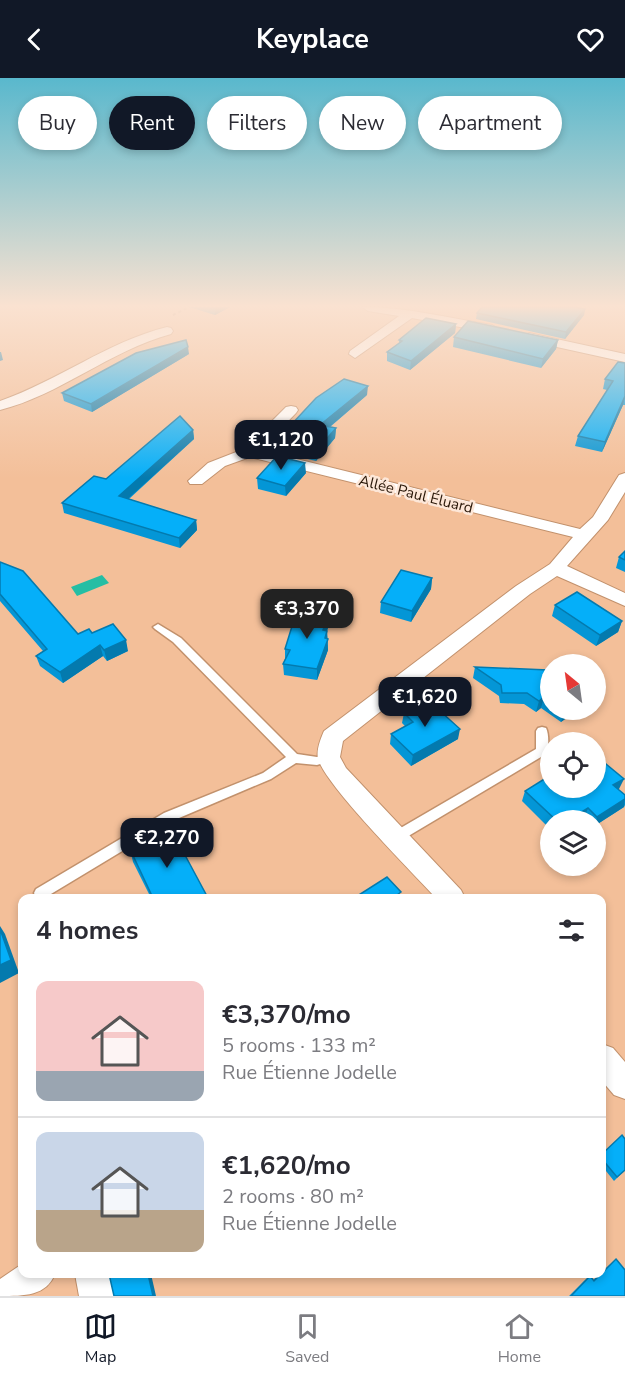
<!DOCTYPE html>
<meta charset="utf-8">
<style>
:root{--surface:#fff;--page:#f7f7f7;--text:#2b2b33;--muted:#7c7c81;--line:#e1e1e2;--accent:#111827}
body{margin:0;font-family:"Nunito Sans",sans-serif;background:var(--page);color:var(--text);height:100vh;display:flex;flex-direction:column;font-size:22px;white-space:nowrap}
*{box-sizing:border-box;margin:0}
p{font-size:20px;color:var(--muted)}
.icon{flex:none;width:33px;height:33px;fill:none;stroke:currentColor;stroke-width:2;stroke-linecap:round;stroke-linejoin:round}
.map{position:relative;flex:1;overflow:hidden}
.drawer{position:absolute;left:18px;top:816px;width:588px;height:384px;display:flex;flex-direction:column;background:var(--surface);border-radius:12px;box-shadow:0 3px 9px #0003}
.drawer>*{flex:none}
.guide{position:absolute;left:18px;top:18px;width:590px;height:54px;display:flex;gap:12px}
.needle{width:39px;rotate:331deg}
.fabs{position:absolute;left:540px;top:576px;display:grid;gap:12px}
.fabs a{display:grid;place-items:center;width:66px;height:66px;border-radius:50%;background:var(--surface);box-shadow:0 3px 9px #0003;font-size:30px}
.price{position:absolute;translate:-50% -51px;padding:0 14px;border-radius:12px;background:var(--accent);color:#fff;font-size:20px;line-height:39px;filter:drop-shadow(0 2px 3px #0008)}
.price::after{content:'';position:absolute;left:50%;top:36px;width:18px;height:14px;margin-left:-9px;background:inherit;clip-path:polygon(0 0,100% 0,50% 100%)}
.price.active{background:#222;color:#fff}
ul{padding:0;list-style:none}
li{display:flex;align-items:center;gap:18px;height:150px;padding:0 18px}
li+li{border-top:2px solid var(--line)}
li span{display:grid;place-items:center;flex:none;width:168px;height:120px;border-radius:12px;color:#555}
li>.icon{margin-inline-start:auto}
span .icon{width:72px;height:72px;fill:#fffc;stroke-width:1}
li b{font-size:26px}
h2{display:flex;justify-content:space-between;align-items:center;height:72px;padding:0 18px;font-size:26px}
.chip{padding:0 21px;border-radius:27px;background:var(--surface);box-shadow:0 3px 9px #0003;font-size:21px;line-height:54px}
.chip.active{background:var(--accent);color:#fff}
header{display:flex;justify-content:space-between;align-items:center;height:78px;padding:0 18px;background:var(--accent);color:#fff;font-size:27px;font-weight:700}
.tab-bar{display:flex;justify-content:space-around;align-items:center;height:84px;border-top:2px solid var(--line);background:var(--surface);font-size:16px;color:var(--muted)}
.tab-bar a{display:grid;justify-items:center;gap:3px}
.tab-bar .active{color:var(--accent)}
.map>svg:first-child{display:block}
</style>
<header><svg class="icon" aria-label="back" viewBox="0 0 24 24"><path d="M15 5l-7 7 7 7"/></svg>Keyplace<svg class="icon" aria-label="heart" viewBox="0 0 24 24"><path d="M12 20l-8-8c-3-5 5-10 8-4 3-6 11-1 8 4z"/></svg></header>
<div class="map">
<svg width="625" height="1218" viewBox="0 0 625 1218">
<rect width="100%" height="100%" fill="#f3bf99"/>
<polygon fill="#24bea4" points="102,497 109,505 77,518 71,509"/>
<g fill="none" stroke-linecap="round" stroke-linejoin="round">
<defs>
<g id="lane">
<polygon points="158,546 181,560 297,676 317,679 329,675 333,676 335,679 333,682 317,687 296,685 271,701 172,743 46,819 42,820 36,819 34,815 36,811 164,735 263,695 286,679 173,564 155,551 153,549"/>
<path d="M542,649L546,650C549,656 549,670 546,676L400,763L396,764L392,763L390,759L392,755L536,671V653L538,650Z"/>
</g>
<g id="street">
<path d="M362,229C406,229 449,240 492,247L498,251L492,255L412,240L355,280L349,276L350,273L399,238L368,233Z"/>
<path d="M167,249L171,250L173,253L171,256C109,273 60,317 0,332V323C58,303 107,264 167,249Z"/>
<polygon points="529,255 625,276 625,284 525,262 523,259"/>
<path d="M291,328L296,329L298,332L296,335L260,372L580,451L593,439L619,397L625,395V414L608,442L567,488L625,515V528L557,498L530,516L343,663L340,679L346,690L461,812L465,820H436C414,796 323,705 318,680C316,672 321,660 324,653L516,508L550,486L573,459L250,379L225,388L202,406H190L188,403L208,385L244,371L286,329Z"/>
<polygon points="602,966 613,970 625,984 625,1021 614,1017 602,1003"/>
<path d="M22,1186V1196H55C46,1218 25,1218 0,1218V1201Z"/>
<polygon points="75,1196 110,1196 115,1218 79,1218"/>
</g>
</defs>
<use href="#lane" stroke="#c2916c" stroke-width="3"/>
<use href="#street" stroke="#c2916c" stroke-width="2"/>
<polyline stroke="#9d775b" stroke-width="2" stroke-dasharray="3 3" stroke-linecap="butt" points="173,237 189,229"/>
<use href="#lane" fill="#fff" fill-rule="evenodd"/>
<use href="#street" fill="#fff" fill-rule="evenodd"/>
</g>
<g fill="#0496d6">
<polygon points="189,229 230,229 215,237"/>
<polygon points="585,231 584,237 565,261 476,241 477,235"/>
<polygon points="456,246 455,255 410,292 387,283 387,274 399,266 399,262"/>
<polygon points="454,259 558,262 556,271 541,290 453,269"/>
<polygon points="189,276 92,334 64,323 62,315"/>
<polygon points="625,285 625,327 623,327 602,374 575,368 578,358 607,312 603,311 605,301"/>
<polygon points="367,317 330,349 336,350 335,360 316,383 287,376 287,366 292,360 289,359 289,349"/>
<polygon points="193,352 194,361 129,421 196,442 197,452 180,470 64,435 62,425"/>
<polygon points="306,395 286,418 258,411 257,400"/>
<polygon points="625,473 625,494 616,490 619,479"/>
<polygon points="0,484 78,556 92,555 128,573 107,583 103,578 63,605 40,588 36,578 43,573 0,523"/>
<polygon points="432,500 431,511 411,544 380,535 381,524"/>
<polygon points="555,527 622,543 618,554 596,568 552,538"/>
<polygon points="329,536 329,547 327,553 328,572 317,602 284,597 283,586 285,581 285,571"/>
<polygon points="475,589 550,593 550,632 577,632 561,644 541,630 536,634 524,626 500,625 499,618 473,600"/>
<polygon points="404,635 458,661 411,688 390,666 391,656 405,648 402,645"/>
<polygon points="550,710 619,711 618,711 625,717 625,727 624,729 596,747 596,742 587,742 584,740 580,742 550,742 550,751 522,723 525,713"/>
<polygon points="130,771 208,820 151,820 133,784"/>
<polygon points="602,1076 625,1092 614,1103 602,1088"/>
<polygon points="616,1181 625,1218 569,1218 584,1203 590,1198 593,1202 600,1196 602,1196 602,1194"/>
</g>
<g fill="#047aae">
<polygon points="215,229 230,229 215,237"/>
<polygon points="585,231 584,237 565,261 566,254"/>
<polygon points="456,246 455,255 410,292 411,283"/>
<polygon points="558,262 556,271 541,290 543,281"/>
<polygon points="188,269 189,276 92,334 91,326"/>
<polygon points="0,274 1,274 3,282 0,283"/>
<polygon points="368,308 367,317 320,357 320,347"/>
<polygon points="625,318 623,327 602,374 605,364"/>
<polygon points="336,350 335,360 316,383 316,373"/>
<polygon points="193,352 194,361 121,427 119,418"/>
<polygon points="305,385 306,395 286,418 285,408"/>
<polygon points="196,442 197,452 180,470 179,460"/>
<polygon points="432,500 431,511 411,544 412,533"/>
<polygon points="329,536 329,547 323,563 323,552"/>
<polygon points="622,543 618,554 596,568 600,557"/>
<polygon points="327,553 328,572 317,602 317,591 325,560"/>
<polygon points="126,562 128,573 107,583 104,572"/>
<polygon points="100,567 103,578 63,605 60,594"/>
<polygon points="544,619 541,630 536,634 539,623"/>
<polygon points="567,632 577,632 561,644 565,634"/>
<polygon points="460,651 458,661 411,688 413,677"/>
<polygon points="624,701 619,711 609,717 613,707"/>
<polygon points="625,721 624,729 596,747 596,744 597,739"/>
<polygon points="588,730 584,740 580,742 569,742"/>
<polygon points="0,848 5,856 19,895 0,905"/>
<polygon points="148,1196 151,1196 156,1218 153,1218"/>
</g>
<g fill="#05aff9" stroke="#047aae" stroke-width="1.5">
<polygon points="482,229 574,229 585,231 566,254 477,235"/>
<polygon points="426,240 456,246 411,283 387,274 402,263 399,262"/>
<polygon points="468,243 558,262 543,281 454,259"/>
<polygon points="186,262 188,269 91,326 62,315 136,275"/>
<polygon points="618,284 625,285 625,318 605,364 578,358 613,303 605,301"/>
<polygon points="344,301 368,308 320,347 336,350 316,373 287,366 300,352 289,349 316,320"/>
<polygon points="180,338 193,352 119,418 196,442 179,460 62,425 94,398 106,401"/>
<polygon points="277,378 305,385 285,408 257,400"/>
<polygon points="625,473 625,482 619,479"/>
<polygon points="0,484 23,493 78,556 89,551 92,555 113,546 126,562 104,572 100,567 60,594 36,578 47,571 0,516"/>
<polygon points="401,492 432,500 412,533 381,524"/>
<polygon points="577,514 622,543 600,557 555,527"/>
<polygon points="297,532 329,536 323,552 327,553 325,560 328,561 317,591 283,586 290,572 285,571"/>
<polygon points="475,589 548,592 550,593 550,624 544,619 539,623 527,615 502,615 501,607"/>
<polygon points="428,622 460,651 413,677 391,656 413,644 404,635"/>
<polygon points="606,686 624,701 613,707 625,717 625,721 597,739 588,730 569,742 556,742 525,713 546,700 550,703 550,710 596,710 596,693"/>
<polygon points="171,751 208,820 153,820 130,771"/>
<polygon points="387,799 401,814 397,817 400,820 354,820"/>
<polygon points="0,851 11,882 0,887"/>
<polygon points="622,1057 625,1061 625,1092 617,1099 602,1081 602,1076"/>
<polygon points="616,1181 625,1192 625,1218 571,1218 590,1198 594,1203"/>
<polygon points="109,1196 148,1196 153,1218 114,1218"/>
</g>
<linearGradient id="sky" x2="0" y2="1"><stop stop-color="#59b8cd"/><stop offset="0.57" stop-color="#fae2d1"/><stop offset="1" stop-color="#fae2d1" stop-opacity="0"/></linearGradient>
<rect width="625" height="400" fill="url(#sky)"/>
<g text-anchor="middle" stroke-width="5" stroke-linejoin="round" paint-order="stroke">
<g font-size="15" fill="#291708" stroke="#fde7d8">
<text transform="translate(416 416) rotate(14)" y="5">Allée Paul Éluard</text>
</g>
</g>
</svg>
<div class="fabs">
<a><svg class="needle" viewBox="-14 -14 28 28"><path d="M0-13l5 13h-10z" fill="#e53935"/><path d="M0 13l5-13h-10z" fill="#7c7c81"/></svg></a>
<a><svg class="icon" aria-label="locate" viewBox="0 0 24 24"><circle cx="12" cy="12" r="6"/><path d="M12 2v4M12 18v4M2 12h4M18 12h4"/></svg></a>
<a><svg class="icon" aria-label="layers" viewBox="0 0 24 24"><path d="M12 4l9 5-9 5-9-5zM3 14l9 5 9-5"/></svg></a>
</div>
<b class="price" style="left:281px;top:393px">€1,120</b>
<b class="price active" style="left:307px;top:562px">€3,370</b>
<b class="price" style="left:425px;top:650px">€1,620</b>
<b class="price" style="left:167px;top:791px">€2,270</b>
<div class="guide">
<a class="chip">Buy</a>
<a class="chip active">Rent</a>
<a class="chip">Filters</a>
<a class="chip">New</a>
<a class="chip">Apartment</a>
</div>
<section class="drawer">
<h2>4 homes<svg class="icon" aria-label="filters" viewBox="0 0 24 24"><path d="M4 7h16M4 17h16"/><circle cx="9" cy="7" r="2"/><circle cx="15" cy="17" r="2"/></svg></h2>
<ul>
<li><span style="background:linear-gradient(#f6c9c9 75%,#9aa5b1 0)"><svg class="icon" aria-label="home" viewBox="0 0 24 24"><path d="M3 11l9-7 9 7M6 9v11h12V9"/></svg></span><div><b>€3,370/mo</b><p>5 rooms · 133 m²</p><p>Rue Étienne Jodelle</p></div></li>
<li><span style="background:linear-gradient(#c9d6e8 65%,#b9a48a 0)"><svg class="icon" aria-label="home" viewBox="0 0 24 24"><path d="M3 11l9-7 9 7M6 9v11h12V9"/></svg></span><div><b>€1,620/mo</b><p>2 rooms · 80 m²</p><p>Rue Étienne Jodelle</p></div></li>
</ul>
</section>
</div>
<nav class="tab-bar">
<a class="active"><svg class="icon" aria-label="map" viewBox="0 0 24 24"><path d="M3 6l6-2 6 2 6-2v14l-6 2-6-2-6 2zM9 4v14M15 6v14"/></svg>Map</a>
<a><svg class="icon" aria-label="saved" viewBox="0 0 24 24"><path d="M7 4h10v16l-5-4-5 4z"/></svg>Saved</a>
<a><svg class="icon" aria-label="home" viewBox="0 0 24 24"><path d="M3 11l9-7 9 7M6 9v11h12V9"/></svg>Home</a>
</nav>
